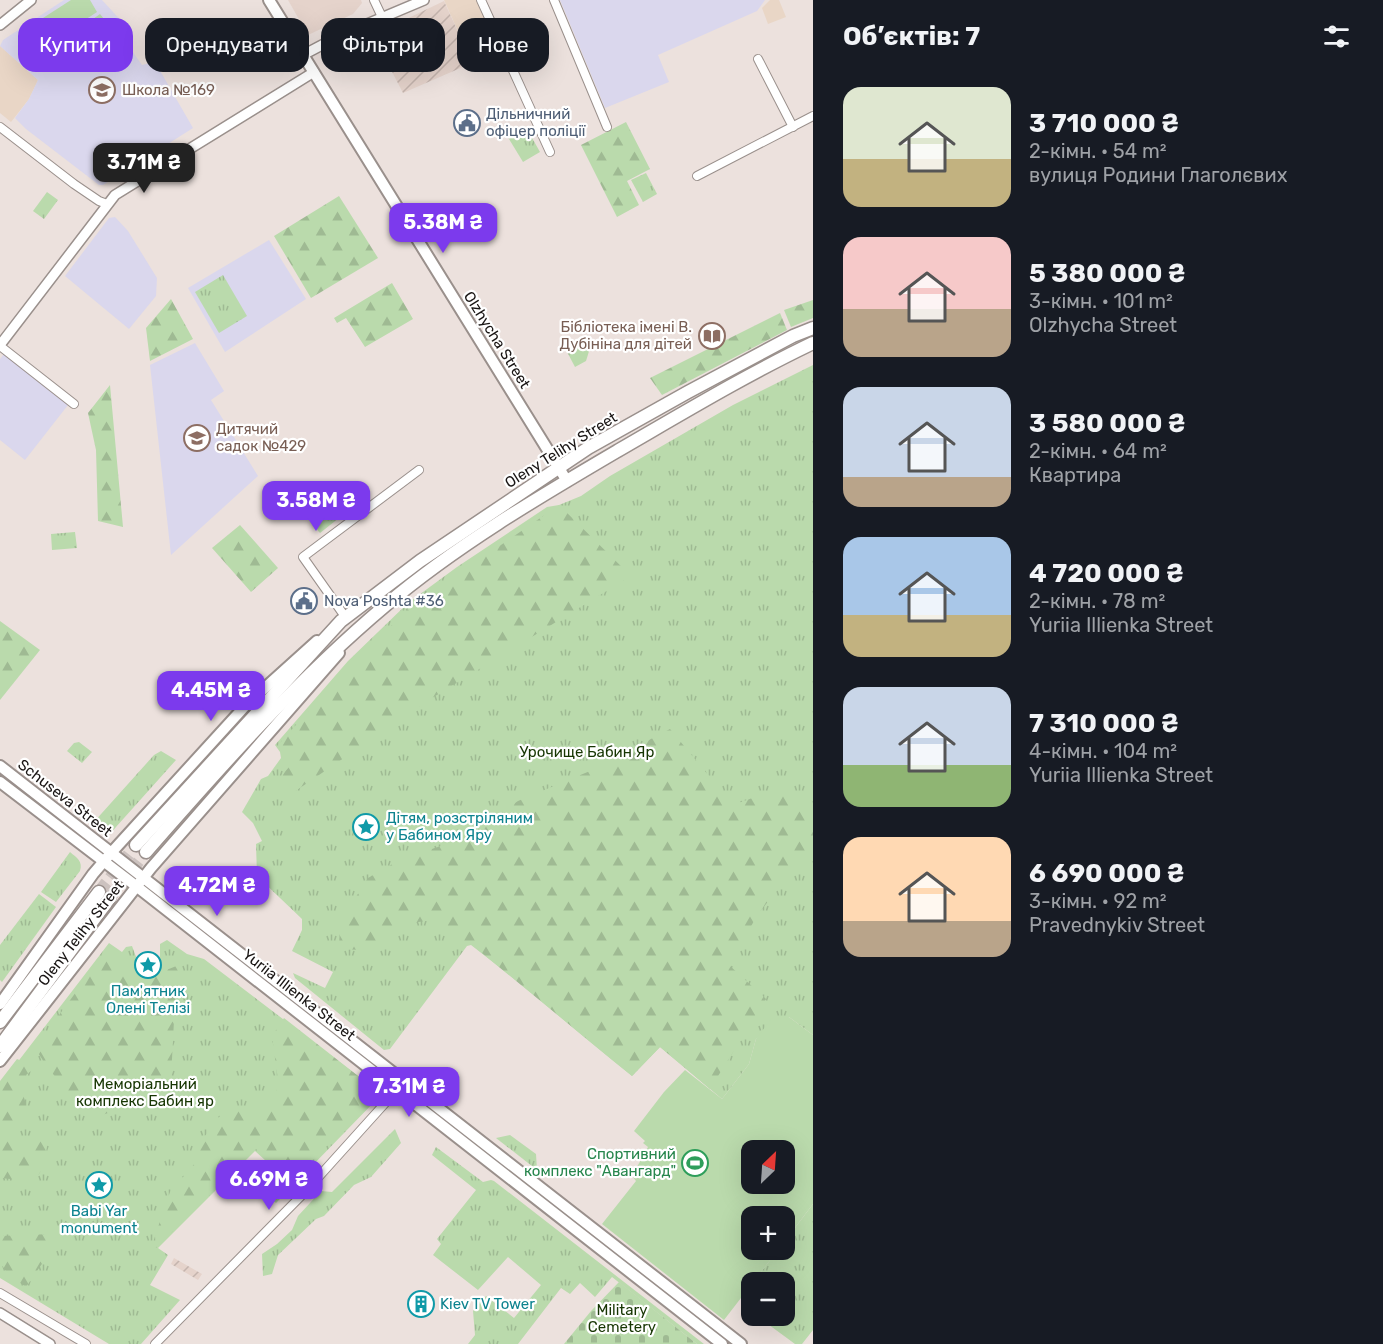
<!DOCTYPE html>
<html lang="uk">
<meta charset="utf-8">
<style>
:root{--surface:#171b24;--page:#20242c;--text:#f1f3f6;--muted:#9ea1a6;--accent:#7c3aed}
body{margin:0;font-family:Rubik,sans-serif;background:var(--page);color:var(--text);height:100vh;display:flex;flex-direction:column;font-size:22px;white-space:nowrap}
*{box-sizing:border-box;margin:0}
p{font-size:20px;color:var(--muted)}
.icon{flex:none;width:33px;height:33px;fill:none;stroke:currentColor;stroke-width:2;stroke-linecap:round;stroke-linejoin:round}
.map{position:relative;flex:1;overflow:hidden}
.side{display:flex;flex-direction:column;background:var(--surface);width:570px}
.side>*{flex:none}
.hud{position:absolute;left:18px;top:18px;width:570px;height:54px;display:flex;gap:12px}
.needle{width:39px;rotate:25deg}
.fabs{position:absolute;left:741px;top:1140px;display:grid;gap:12px}
.fabs a{display:grid;place-items:center;width:54px;height:54px;border-radius:12px;background:var(--surface);box-shadow:0 6px 24px #0002;font-size:30px}
.price{position:absolute;translate:-50% -51px;padding:0 14px;border-radius:12px;background:var(--accent);color:#fff;font-size:20px;line-height:39px;filter:drop-shadow(0 2px 3px #0008)}
.price::after{content:'';position:absolute;left:50%;top:36px;width:18px;height:14px;margin-left:-9px;background:inherit;clip-path:polygon(0 0,100% 0,50% 100%)}
.price.active{background:#222;color:#fff}
ul{padding:0;list-style:none}
li{display:flex;align-items:center;gap:18px;height:150px;padding:0 30px}
li span{display:grid;place-items:center;flex:none;width:168px;height:120px;border-radius:18px;color:#555}
li>.icon{margin-inline-start:auto}
span .icon{width:72px;height:72px;fill:#fffc;stroke-width:1}
li b{font-size:26px}
h2{display:flex;justify-content:space-between;align-items:center;height:72px;padding:0 30px;font-size:26px}
.pill{padding:0 21px;border-radius:18px;background:var(--surface);box-shadow:0 6px 24px #0002;font-size:21px;line-height:54px}
.pill.active{background:var(--accent);color:#fff}
main{display:flex;flex:1;min-height:0}
.map>svg:first-child{display:block}
</style>
<main>
<div class="map">
<svg width="813" height="1344" viewBox="0 0 813 1344">
<defs>
<pattern id="industrial-furrows" width="10" height="10" patternUnits="userSpaceOnUse" patternTransform="scale(1.5)"><rect width="10" height="10" fill="#e5d3cb"/><path d="M-1 1l2-2M0 10L10 0M9 11l2-2" fill="none" stroke="#c4b4ad"/></pattern>
<pattern id="grass-tufts" width="24" height="20" patternUnits="userSpaceOnUse" patternTransform="scale(1.5)"><rect width="24" height="20" fill="#badaac"/><path d="M3 7l-1-3M5 7V3M7 7l1-3M15 17l-1-3M17 17v-4M19 17l1-3" fill="none" stroke="#9fba93"/></pattern>
<pattern id="forest-firs" width="22" height="20" patternUnits="userSpaceOnUse" patternTransform="scale(1.5)"><rect width="22" height="20" fill="#badaac"/><path d="M5 1l3.5 6h-7zM16 11l3.5 6h-7z" fill="#9fba93"/></pattern>
<pattern id="cemetery-stones" width="16" height="16" patternUnits="userSpaceOnUse" patternTransform="scale(1.5)"><rect width="16" height="16" fill="#badaac"/><path d="M2 7V4a2 2 0 0 1 4 0v3zM10 15v-3a2 2 0 0 1 4 0v3z" fill="#9fba93"/></pattern>
</defs>
<rect width="100%" height="100%" fill="#ece1dd"/>
<g fill="#e9d6c6">
<polygon points="444,0 478,0 490,25 461,38"/>
<polygon points="770,0 779,0 786,17 768,24 762,8"/>
<polygon points="0,46 38,80 29,99 11,122 0,113"/>
</g>
<g fill="url(#industrial-furrows)">
<polygon points="444,1 472,63 403,93 373,35"/>
<polygon points="174,1258 202,1274 198,1280 171,1264"/>
</g>
<g fill="#dad7ed">
<polygon points="64,0 102,0 125,25 132,51 142,65 155,62 193,128 103,185 99,185 26,129 15,118 29,99 38,80 0,46 3,40"/>
<polygon points="560,0 765,0 757,11 658,55 669,82 605,108"/>
<polygon points="115,217 128,231 157,278 156,296 129,329 65,276 109,218"/>
<polygon points="269,240 306,299 225,352 188,288"/>
<polygon points="195,343 224,391 211,400 258,476 171,555 150,365"/>
<polygon points="4,354 68,405 25,460 0,440 0,359"/>
</g>
<polygon fill="#e5d3cb" points="288,0 361,0 362,3 353,14 308,35"/>
<g fill="url(#grass-tufts)">
<polygon points="527,129 540,152 523,162 509,139"/>
<polygon points="646,173 657,194 643,202 631,180"/>
<polygon points="47,192 58,200 44,219 33,211"/>
<polygon points="223,275 247,316 219,333 195,292"/>
<polygon points="583,337 590,348 586,361 575,367 565,348"/>
<path d="M813,365V1035L789,1017L756,1039L749,1064L722,1099L660,1047L632,1076C578,1033 526,987 471,945L467,946L390,1049L384,1050L295,978L293,973L325,988L333,972L292,951L302,930V919L257,876L256,844L262,841L253,823L242,812L261,779L268,776L281,758L280,752L275,745L348,661L408,603L457,567L547,507L559,505L581,496L610,476L733,405Z"/>
<polygon points="327,493 344,514 320,533 303,512"/>
<polygon points="75,532 77,548 52,550 51,534"/>
<polygon points="79,742 92,752 82,763 67,751 74,743"/>
<polygon points="161,751 176,760 116,827 112,832 105,833 93,823 154,755"/>
<path d="M70,852C77,858 83,861 80,871L56,902L41,892Z"/>
<polygon points="39,894 56,907 2,982 0,980 0,945"/>
<polygon points="167,940 187,954 204,959 375,1089 380,1093 380,1096 276,1203 260,1189 277,1171 255,1151 158,1248 168,1255 150,1285 180,1300 141,1344 109,1344 0,1278 0,1085 109,943 122,952 126,947 132,946 142,973 160,970 160,944"/>
<polygon points="395,1129 401,1143 371,1177 354,1185 324,1216 316,1219 296,1238 278,1255 272,1274 263,1276 262,1254 277,1244 292,1230 298,1216 321,1191 332,1192"/>
<polygon points="510,1135 536,1154 537,1170 496,1138"/>
<polygon points="436,1147 483,1182 491,1180 494,1181 704,1344 697,1344 612,1277 595,1297 580,1283 570,1294 561,1288 518,1344 468,1344 475,1335 473,1311 486,1296 514,1318 541,1285 508,1257 478,1290 433,1255 441,1244 437,1239 476,1190 432,1155"/>
<polygon points="813,1204 813,1330 802,1344 795,1344 757,1316 784,1316 784,1282 753,1282 778,1250 784,1250 785,1241"/>
</g>
<g fill="url(#forest-firs)">
<polygon points="626,122 650,169 627,181 639,205 617,217 581,145"/>
<polygon points="339,196 378,258 311,298 274,236"/>
<polygon points="392,283 413,319 365,347 346,318 337,323 334,318"/>
<polygon points="171,299 193,339 150,361 146,328"/>
<polygon points="813,300 813,318 791,327 784,310"/>
<polygon points="780,313 787,330 662,395 650,378"/>
<polygon points="110,385 123,527 98,521 96,450 88,413"/>
<polygon points="559,505 631,576 432,698 294,792 283,791 275,783 290,766 290,760 278,745 328,689 407,610"/>
<polygon points="240,525 278,568 251,592 212,548"/>
<polygon points="0,621 40,650 0,700"/>
<polygon points="670,729 733,805 785,786 806,817 813,831 813,846 758,914 729,965 766,999 710,1089 660,1047 632,1076 471,944 463,941 432,920 398,925 379,939 376,954 364,950 339,949 340,922 368,878 403,858 457,841 518,801 590,771"/>
<path d="M109,947C115,954 121,964 127,971C141,983 165,970 179,965L176,982L171,1078L162,1082L153,1099C142,1096 135,1087 124,1085L119,1108C114,1111 103,1116 97,1115C81,1114 43,1062 35,1048Z"/>
<polygon points="284,1018 376,1090 276,1200 264,1189 279,1170 256,1149 156,1248 155,1236 170,1192 196,1162 202,1140 226,1108 262,1109 276,1096 278,1080 272,1036"/>
<path d="M17,1059L22,1061L31,1071L22,1078V1090L26,1105L14,1137L27,1143H34L38,1135L47,1143C46,1158 45,1171 32,1181L0,1178V1081Z"/>
<path d="M52,1234L59,1239L26,1287C0,1269 0,1269 0,1236Z"/>
</g>
<polygon fill="url(#cemetery-stones)" points="619,1282 697,1344 564,1344 591,1311"/>
<g fill="#badaac" fill-rule="evenodd">
<polygon points="71,0 90,0 97,12 56,39 43,18"/>
<polygon points="100,14 108,24 82,43 75,32"/>
<path d="M789,1017L813,1035V1204L785,1241L784,1216H752V1250H778L724,1320L602,1224L636,1181L632,1176L648,1147L643,1143L645,1141L634,1131L664,1092L685,1070L722,1099L749,1064L756,1039L771,1019ZM752,1150H784V1184H752Z"/>
</g>
<g fill="none" stroke-linecap="round" stroke-linejoin="round">
<g stroke="#ccc2bf" stroke-width="12" stroke-dasharray="12 6" stroke-linecap="butt">
<polyline points="99,892 136,845"/>
<polyline points="109,899 146,852"/>
</g>
<defs>
<g id="minor">
<polyline points="374,0 382,17"/>
<polyline points="481,0 550,152"/>
<polyline points="554,0 607,127"/>
<polyline points="758,59 793,127"/>
<polyline points="0,127 74,184 99,201 107,204"/>
<polyline points="697,176 813,116"/>
<polyline points="0,346 74,404"/>
<polyline points="346,618 303,557 419,470"/>
<polyline points="0,1293 86,1344"/>
<polyline points="155,1344 305,1192 405,1081"/>
</g>
<g id="tertiary">
<polyline points="0,25 31,0"/>
<polyline points="303,55 341,35 424,0"/>
<polyline points="0,345 115,195 314,72"/>
<polyline points="0,1313 50,1344"/>
</g>
<g id="secondary">
<polyline points="269,0 567,481"/>
<polyline points="0,766 741,1344"/>
<polyline points="0,782 136,886 722,1344"/>
<polyline points="0,1004 93,874 111,853 246,705 317,641"/>
<polyline points="0,1061 151,868 339,653"/>
</g>
<g id="primary">
<polyline points="136,845 341,621 420,561 588,448 688,392 793,336 813,328"/>
<path d="M146,852C222,765 298,679 386,605C457,545 539,497 619,450C683,413 746,375 813,343"/>
<polyline points="0,1022 99,892"/>
<polyline points="0,1046 109,899"/>
</g>
</defs>
<use href="#minor" stroke="#9a908c" stroke-width="10"/>
<use href="#tertiary" stroke="#9a908c" stroke-width="12"/>
<use href="#secondary" stroke="#9a908c" stroke-width="14"/>
<use href="#primary" stroke="#9a908c" stroke-width="15"/>
<use href="#minor" stroke="#fff" stroke-width="8"/>
<use href="#tertiary" stroke="#fff" stroke-width="9"/>
<use href="#secondary" stroke="#fff" stroke-width="10"/>
<use href="#primary" stroke="#fff" stroke-width="12"/>
</g>
<defs>
<symbol id="school-ring" viewBox="-11 -11 22 22"><circle r="9.5" fill="#fff" stroke="#8d6e63" stroke-width="1.5"/><path d="M0-5L7-2L0 1L-7-2ZM-4 1L0 2.5L4 1V4Q0 6-4 4Z" fill="#8d6e63"/></symbol>
<symbol id="civic-ring" viewBox="-11 -11 22 22"><circle r="9.5" fill="#fff" stroke="#5c6f8a" stroke-width="1.5"/><path d="M-.6-6.5H3V-4.5H.6V-3L4-1V1h2V6H-6V1h2V-1L-.6-3ZM-1.2 2.5V6h2.4V2.5Z" fill="#5c6f8a"/></symbol>
<symbol id="library-ring" viewBox="-11 -11 22 22"><circle r="9.5" fill="#fff" stroke="#8d6e63" stroke-width="1.5"/><path d="M-6-4Q-3-5.5-.7-3.5V5Q-3 3-6 4ZM6-4Q3-5.5 .7-3.5V5Q3 3 6 4Z" fill="#8d6e63"/></symbol>
<symbol id="sight-ring" viewBox="-11 -11 22 22"><circle r="9.5" fill="#fff" stroke="#0f9aa8" stroke-width="1.5"/><path d="M0-6L1.8-2.2L6-1.7L2.9 1.2L3.7 5.4L0 3.3L-3.7 5.4L-2.9 1.2L-6-1.7L-1.8-2.2Z" fill="#0f9aa8"/></symbol>
<symbol id="stadium-ring" viewBox="-11 -11 22 22"><circle r="9.5" fill="#fff" stroke="#2e9e5b" stroke-width="1.5"/><path d="M0-5a6.5 5 0 1 0 0 10a6.5 5 0 1 0 0-10ZM-3.5-1.8h7v3.6h-7Z" fill="#2e9e5b"/></symbol>
<symbol id="building-ring" viewBox="-11 -11 22 22"><circle r="9.5" fill="#fff" stroke="#0f9aa8" stroke-width="1.5"/><path d="M-4-6H4V6H1V3H-1V6H-4ZM-2.5-4.3h1.7v1.8h-1.7ZM.8-4.3h1.7v1.8H.8ZM-2.5-1h1.7V.8h-1.7ZM.8-1h1.7V.8H.8Z" fill="#0f9aa8"/></symbol>
</defs>
<g fill-rule="evenodd">
<use href="#school-ring" x="87" y="75" width="30" height="30"/>
<use href="#civic-ring" x="452" y="108" width="30" height="30"/>
<use href="#library-ring" x="697" y="321" width="30" height="30"/>
<use href="#school-ring" x="182" y="423" width="30" height="30"/>
<use href="#civic-ring" x="289" y="586" width="30" height="30"/>
<use href="#sight-ring" x="351" y="812" width="30" height="30"/>
<use href="#sight-ring" x="133" y="950" width="30" height="30"/>
<use href="#stadium-ring" x="680" y="1148" width="30" height="30"/>
<use href="#sight-ring" x="84" y="1170" width="30" height="30"/>
<use href="#building-ring" x="406" y="1289" width="30" height="30"/>
</g>
<g text-anchor="middle" stroke-width="4.5" stroke-linejoin="round" paint-order="stroke">
<g font-size="15" fill="#785e54" stroke="#fff" text-anchor="start">
<text x="122" y="95">Школа №169</text>
<text x="692" y="332" text-anchor="end">Бібліотека імені В.<tspan x="692" dy="17">Дубініна для дітей</tspan></text>
<text x="216" y="434">Дитячий<tspan x="216" dy="17">садок №429</tspan></text>
</g>
<g font-size="15" fill="#4e5e75" stroke="#fff" text-anchor="start">
<text x="486" y="119">Дільничний<tspan x="486" dy="17">офіцер поліції</tspan></text>
<text x="324" y="606">Nova Poshta #36</text>
</g>
<g font-size="15" fill="#191514" stroke="#fff">
<text transform="translate(497 340) rotate(58)" y="5">Olzhycha Street</text>
<text transform="translate(561 450) rotate(-32)" y="5">Oleny Telihy Street</text>
<text transform="translate(65 798) rotate(38)" y="5">Schuseva Street</text>
<text transform="translate(81 933) rotate(-52)" y="5">Oleny Telihy Street</text>
<text transform="translate(299 995) rotate(38)" y="5">Yuriia Illienka Street</text>
</g>
<g font-size="15" fill="#173603" stroke="#fff">
<text x="587" y="757">Урочище Бабин Яр</text>
<text x="145" y="1089">Меморіальний<tspan x="145" dy="17">комплекс Бабин яр</tspan></text>
<text x="622" y="1315">Military<tspan x="622" dy="17">Cemetery</tspan></text>
</g>
<g font-size="15" fill="#0d838f" stroke="#fff" text-anchor="start">
<text x="386" y="823">Дітям, розстріляним<tspan x="386" dy="17">у Бабином Яру</tspan></text>
<text x="148" y="996" text-anchor="middle">Пам'ятник<tspan x="148" dy="17">Олені Телізі</tspan></text>
<text x="99" y="1216" text-anchor="middle">Babi Yar<tspan x="99" dy="17">monument</tspan></text>
<text x="440" y="1309">Kiev TV Tower</text>
</g>
<g font-size="15" fill="#27864d" stroke="#fff" text-anchor="end">
<text x="676" y="1159">Спортивний<tspan x="676" dy="17">комплекс "Авангард"</tspan></text>
</g>
</g>
</svg>
<div class="fabs">
<a><svg class="needle" viewBox="-14 -14 28 28"><path d="M0-13l5 13h-10z" fill="#e53935"/><path d="M0 13l5-13h-10z" fill="#9ea1a6"/></svg></a>
<a>+</a>
<a>−</a>
</div>
<b class="price active" style="left:144px;top:194px">3.71M ₴</b>
<b class="price" style="left:443px;top:254px">5.38M ₴</b>
<b class="price" style="left:316px;top:532px">3.58M ₴</b>
<b class="price" style="left:211px;top:722px">4.45M ₴</b>
<b class="price" style="left:217px;top:917px">4.72M ₴</b>
<b class="price" style="left:409px;top:1118px">7.31M ₴</b>
<b class="price" style="left:269px;top:1211px">6.69M ₴</b>
<div class="hud">
<a class="pill active">Купити</a>
<a class="pill">Орендувати</a>
<a class="pill">Фільтри</a>
<a class="pill">Нове</a>
</div>
</div>
<section class="side">
<h2>Об’єктів: 7<svg class="icon" aria-label="filters" viewBox="0 0 24 24"><path d="M4 7h16M4 17h16"/><circle cx="9" cy="7" r="2"/><circle cx="15" cy="17" r="2"/></svg></h2>
<ul>
<li><span style="background:linear-gradient(#dfe7d0 60%,#c2b280 0)"><svg class="icon" aria-label="home" viewBox="0 0 24 24"><path d="M3 11l9-7 9 7M6 9v11h12V9"/></svg></span><div><b>3 710 000 ₴</b><p>2-кімн. · 54 m²</p><p>вулиця Родини Глаголєвих</p></div></li>
<li><span style="background:linear-gradient(#f6c9c9 60%,#b9a48a 0)"><svg class="icon" aria-label="home" viewBox="0 0 24 24"><path d="M3 11l9-7 9 7M6 9v11h12V9"/></svg></span><div><b>5 380 000 ₴</b><p>3-кімн. · 101 m²</p><p>Olzhycha Street</p></div></li>
<li><span style="background:linear-gradient(#c9d6e8 75%,#b9a48a 0)"><svg class="icon" aria-label="home" viewBox="0 0 24 24"><path d="M3 11l9-7 9 7M6 9v11h12V9"/></svg></span><div><b>3 580 000 ₴</b><p>2-кімн. · 64 m²</p><p>Квартира</p></div></li>
<li><span style="background:linear-gradient(#a9c7e8 65%,#c2b280 0)"><svg class="icon" aria-label="home" viewBox="0 0 24 24"><path d="M3 11l9-7 9 7M6 9v11h12V9"/></svg></span><div><b>4 720 000 ₴</b><p>2-кімн. · 78 m²</p><p>Yuriia Illienka Street</p></div></li>
<li><span style="background:linear-gradient(#c9d6e8 65%,#8fb573 0)"><svg class="icon" aria-label="home" viewBox="0 0 24 24"><path d="M3 11l9-7 9 7M6 9v11h12V9"/></svg></span><div><b>7 310 000 ₴</b><p>4-кімн. · 104 m²</p><p>Yuriia Illienka Street</p></div></li>
<li><span style="background:linear-gradient(#ffd9b3 70%,#b9a48a 0)"><svg class="icon" aria-label="home" viewBox="0 0 24 24"><path d="M3 11l9-7 9 7M6 9v11h12V9"/></svg></span><div><b>6 690 000 ₴</b><p>3-кімн. · 92 m²</p><p>Pravednykiv Street</p></div></li>
</ul>
</section>
</main>
